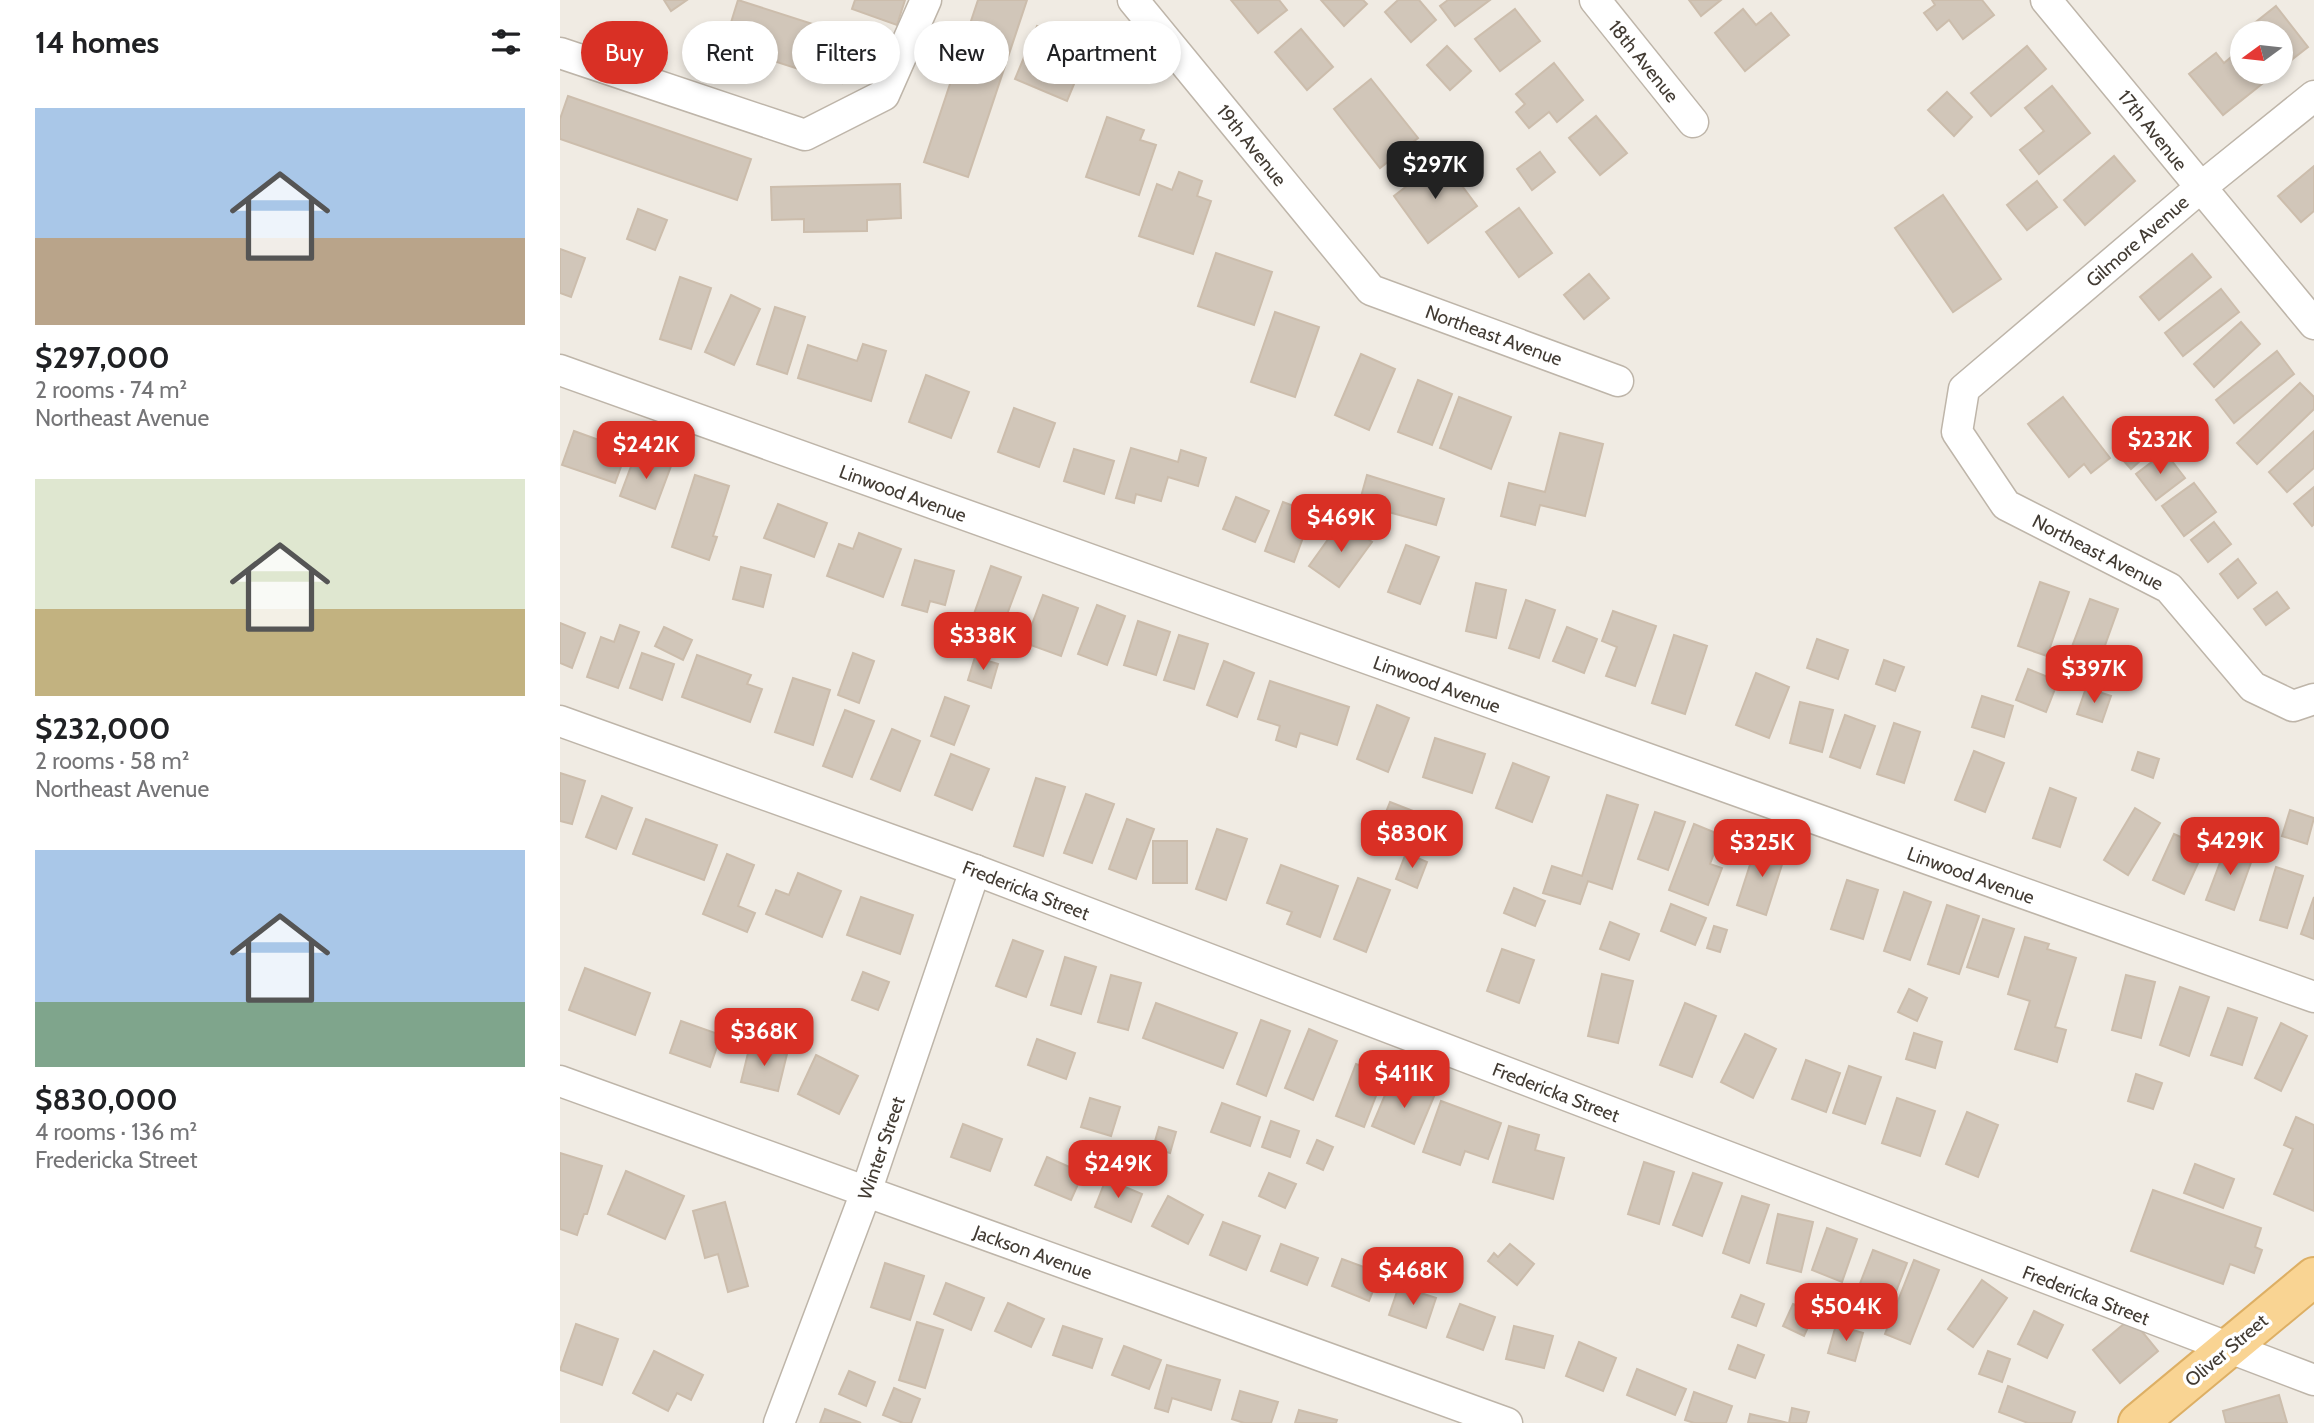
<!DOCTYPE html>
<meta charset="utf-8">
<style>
:root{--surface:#fff;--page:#f2f2f2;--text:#202124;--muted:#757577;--accent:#d93025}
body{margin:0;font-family:Cabin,sans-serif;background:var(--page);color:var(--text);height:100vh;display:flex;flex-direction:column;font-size:26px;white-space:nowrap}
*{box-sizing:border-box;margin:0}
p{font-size:23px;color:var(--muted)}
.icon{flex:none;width:38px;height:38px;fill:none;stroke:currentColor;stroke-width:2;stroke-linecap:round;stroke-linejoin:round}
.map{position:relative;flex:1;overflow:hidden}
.drawer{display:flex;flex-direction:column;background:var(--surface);width:560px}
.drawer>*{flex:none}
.top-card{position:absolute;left:21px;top:21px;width:665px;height:63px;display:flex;gap:14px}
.needle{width:46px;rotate:255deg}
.fabs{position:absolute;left:1670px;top:21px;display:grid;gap:14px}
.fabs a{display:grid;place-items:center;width:63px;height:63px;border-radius:50%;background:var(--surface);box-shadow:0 4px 10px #0003;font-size:35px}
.price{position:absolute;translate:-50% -60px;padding:0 16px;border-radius:14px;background:var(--accent);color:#fff;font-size:23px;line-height:46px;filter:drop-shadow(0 2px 4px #0008)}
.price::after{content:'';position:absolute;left:50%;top:42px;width:21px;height:16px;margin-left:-10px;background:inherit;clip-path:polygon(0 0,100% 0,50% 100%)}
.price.current{background:#222;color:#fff}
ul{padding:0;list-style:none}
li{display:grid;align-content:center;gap:14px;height:371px;padding:0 35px}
li span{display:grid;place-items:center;height:217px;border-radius:0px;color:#555}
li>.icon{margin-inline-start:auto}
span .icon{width:126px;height:126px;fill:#fffc;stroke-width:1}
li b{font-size:30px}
h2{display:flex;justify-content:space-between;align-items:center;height:84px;padding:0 35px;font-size:30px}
.chip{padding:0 24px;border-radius:32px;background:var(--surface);box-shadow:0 4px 10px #0003;font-size:24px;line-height:63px}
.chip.current{background:var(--accent);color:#fff}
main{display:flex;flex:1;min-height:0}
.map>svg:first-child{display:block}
</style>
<main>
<section class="drawer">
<h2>14 homes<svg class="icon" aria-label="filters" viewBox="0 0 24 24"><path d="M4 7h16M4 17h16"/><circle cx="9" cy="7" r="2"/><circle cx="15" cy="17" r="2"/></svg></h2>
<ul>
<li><span style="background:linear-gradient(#a9c7e8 60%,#b9a48a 0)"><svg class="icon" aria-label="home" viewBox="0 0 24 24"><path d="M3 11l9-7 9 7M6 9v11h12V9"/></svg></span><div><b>$297,000</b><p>2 rooms · 74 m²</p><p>Northeast Avenue</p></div></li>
<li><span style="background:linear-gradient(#dfe7d0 60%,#c2b280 0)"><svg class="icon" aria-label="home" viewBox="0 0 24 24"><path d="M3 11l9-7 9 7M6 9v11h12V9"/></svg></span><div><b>$232,000</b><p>2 rooms · 58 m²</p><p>Northeast Avenue</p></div></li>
<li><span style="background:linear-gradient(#a9c7e8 70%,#7fa58c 0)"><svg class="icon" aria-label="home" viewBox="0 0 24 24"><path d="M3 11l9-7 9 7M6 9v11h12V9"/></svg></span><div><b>$830,000</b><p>4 rooms · 136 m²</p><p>Fredericka Street</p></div></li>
</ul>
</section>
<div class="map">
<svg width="1754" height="1423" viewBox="0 0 1754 1423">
<rect width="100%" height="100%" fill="#f0ebe3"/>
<g fill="#d1c6b9" stroke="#ccbdac" stroke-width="2">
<polygon points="104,0 127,0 111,11"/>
<polygon points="178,0 296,38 282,83 164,45"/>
<polygon points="295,0 345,0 337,25 292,9"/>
<polygon points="418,0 467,0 408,177 364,162"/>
<polygon points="671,0 719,0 727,10 698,33"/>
<polygon points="761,0 803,0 807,4 784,26"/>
<polygon points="838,0 859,0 876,20 851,42 825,12"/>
<polygon points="888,0 930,0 895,26 880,6"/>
<polygon points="1129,0 1161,0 1141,16"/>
<polygon points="1372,0 1422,0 1434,15 1403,39 1389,20 1377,30 1364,13 1375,5"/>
<polygon points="1716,6 1748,47 1720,69 1720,33 1690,33 1687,29"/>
<polygon points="955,9 980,41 940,71 915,39"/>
<polygon points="1183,9 1196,25 1211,13 1229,35 1185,71 1155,33"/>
<polygon points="477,26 529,48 507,101 455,79"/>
<polygon points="741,29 773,67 747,90 715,52"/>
<polygon points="887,46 911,71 890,90 867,65"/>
<polygon points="1467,46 1486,69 1431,116 1411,93"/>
<polygon points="1682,48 1682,72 1717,72 1663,115 1629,74 1656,53 1664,63"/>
<polygon points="994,63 1023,100 997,122 989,112 969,128 956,112 965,104 956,94"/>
<polygon points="811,79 858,138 820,168 774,109"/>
<polygon points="1492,86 1530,133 1479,174 1460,150 1484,131 1465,108"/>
<polygon points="1387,92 1412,117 1394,136 1368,110"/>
<polygon points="8,96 191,159 177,200 0,139 0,119"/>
<polygon points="1036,116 1067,153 1040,175 1009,138"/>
<polygon points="547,117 584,130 580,140 596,145 579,195 526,177"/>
<polygon points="980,152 995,172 972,190 957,169"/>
<polygon points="1554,156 1575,181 1525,225 1504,200"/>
<polygon points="882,159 917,206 868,243 834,196"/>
<polygon points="1754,166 1754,211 1741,222 1718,196"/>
<polygon points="619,172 642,181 637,196 651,201 633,254 579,236 597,184 612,190"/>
<polygon points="1477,181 1497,207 1467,230 1447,205"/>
<polygon points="340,184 341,218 307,220 307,231 244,232 244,219 212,220 211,187"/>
<polygon points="1383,195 1441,279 1393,312 1335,228"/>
<polygon points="959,208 992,253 959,277 926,232"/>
<polygon points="78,209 107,220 95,250 67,239"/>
<polygon points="0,249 25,258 11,297 0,293"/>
<polygon points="656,253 712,272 694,325 638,306"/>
<polygon points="1632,254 1651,277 1599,320 1580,297"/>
<polygon points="1029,274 1049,298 1024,319 1004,295"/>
<polygon points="120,277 151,288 131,349 100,339"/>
<polygon points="1661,289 1679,312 1623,356 1605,333"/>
<polygon points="171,295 200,309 174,365 145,352"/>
<polygon points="215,307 245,317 227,374 197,364"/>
<polygon points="715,312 759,327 735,397 691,382"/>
<polygon points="1681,322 1700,344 1654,387 1634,364"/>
<polygon points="303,344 326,351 311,401 238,378 248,345 297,361"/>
<polygon points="1717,351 1734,374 1674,423 1656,400"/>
<polygon points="801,354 835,369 809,430 775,415"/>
<polygon points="366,375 409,392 391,438 349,422"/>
<polygon points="858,380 892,394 872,445 838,432"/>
<polygon points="1740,383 1754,397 1754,409 1697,464 1677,443"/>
<polygon points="899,397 951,417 931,469 880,448"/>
<polygon points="1503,397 1550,458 1531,473 1524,464 1509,477 1468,424"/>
<polygon points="454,408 495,423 479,467 438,452"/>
<polygon points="14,431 67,450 55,483 2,465"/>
<polygon points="1754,431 1754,468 1727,492 1709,472"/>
<polygon points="1000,433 1043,444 1025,516 980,505 975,525 941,516 949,483 985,492"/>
<polygon points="1573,433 1590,452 1571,469 1554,450"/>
<polygon points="571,448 618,462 621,450 646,458 638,486 608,477 601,501 576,494 574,503 556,498"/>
<polygon points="514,449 554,461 544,494 504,481"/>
<polygon points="1605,452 1625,478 1596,500 1576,474"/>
<polygon points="76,453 111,466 95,509 60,496"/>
<polygon points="135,475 169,486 153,536 157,537 149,560 112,547"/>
<polygon points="807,475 884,499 876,525 799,504"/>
<polygon points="1634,483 1656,512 1624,536 1602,506"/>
<polygon points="1754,487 1754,524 1752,526 1734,504"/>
<polygon points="676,497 709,511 695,542 663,529"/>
<polygon points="723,502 752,513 734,562 705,551"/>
<polygon points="218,504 267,523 254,557 204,538"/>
<polygon points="782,520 812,542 779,587 749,566"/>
<polygon points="1654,522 1671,544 1648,562 1631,540"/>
<polygon points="299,533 341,549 323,597 267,576 279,544 293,549"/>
<polygon points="846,545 879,557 860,604 828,592"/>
<polygon points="1678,559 1696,583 1678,598 1660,574"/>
<polygon points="355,560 394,571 385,605 370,601 367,612 342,605"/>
<polygon points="431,566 461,577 443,625 414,614"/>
<polygon points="181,567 211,575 203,607 173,599"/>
<polygon points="1480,582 1509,592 1487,656 1458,646"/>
<polygon points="916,583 946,590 936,638 906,631"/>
<polygon points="1717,592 1729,608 1706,625 1694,609"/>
<polygon points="483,595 518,608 501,656 465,643"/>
<polygon points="1530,599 1558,609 1539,662 1510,652"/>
<polygon points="966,600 995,610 979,658 949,648"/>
<polygon points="537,605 565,616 547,665 518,654"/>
<polygon points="1053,611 1096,626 1075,686 1046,676 1057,647 1042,641"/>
<polygon points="578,621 610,632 596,675 564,665"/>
<polygon points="0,623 25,633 12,668 0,663"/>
<polygon points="60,625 79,632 58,688 27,677 41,637 54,642"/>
<polygon points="104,627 132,640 123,660 95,646"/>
<polygon points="1007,627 1037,639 1024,673 993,661"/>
<polygon points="619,635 648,644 634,689 604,680"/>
<polygon points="1114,635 1147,646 1125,714 1092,703"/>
<polygon points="1257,639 1288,650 1278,679 1247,668"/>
<polygon points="82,653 114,664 102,700 70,688"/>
<polygon points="293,653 314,661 299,703 278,695"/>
<polygon points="137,655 191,675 187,684 202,689 190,722 122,697"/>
<polygon points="415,657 438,664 431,688 408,680"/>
<polygon points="1324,660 1344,667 1335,691 1316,684"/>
<polygon points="664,661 694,673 677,717 647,705"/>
<polygon points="1468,669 1498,681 1486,712 1456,700"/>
<polygon points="1196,673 1229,687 1209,738 1176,725"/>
<polygon points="233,678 270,690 253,745 215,732"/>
<polygon points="710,681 789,707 777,745 740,733 736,747 716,740 720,726 698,719"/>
<polygon points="1526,688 1551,696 1542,722 1517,714"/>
<polygon points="1422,696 1453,706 1444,737 1412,727"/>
<polygon points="385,697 409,706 394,745 371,736"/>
<polygon points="1240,702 1273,710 1262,752 1230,743"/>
<polygon points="817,705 849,718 828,772 797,759"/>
<polygon points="285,710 314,721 292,777 263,766"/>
<polygon points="1285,715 1315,726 1300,768 1270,757"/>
<polygon points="1334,723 1360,732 1344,783 1317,774"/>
<polygon points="332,729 360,741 340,791 311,779"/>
<polygon points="875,738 925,754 912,793 863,777"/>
<polygon points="1414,751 1444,763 1425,812 1395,800"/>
<polygon points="1578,752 1599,759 1593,778 1572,770"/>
<polygon points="391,754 429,769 412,810 375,795"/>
<polygon points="953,763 989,777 972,822 936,808"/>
<polygon points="0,773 25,781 12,824 0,821"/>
<polygon points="476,778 505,787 483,856 454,846"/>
<polygon points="1490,788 1516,798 1500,847 1473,838"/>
<polygon points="526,794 554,804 532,863 504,853"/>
<polygon points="1047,795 1078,805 1052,889 1028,881 1020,904 983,893 992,866 1022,876"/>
<polygon points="42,796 72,808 56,849 26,837"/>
<polygon points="830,802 861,814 850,842 819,830"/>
<polygon points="1575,808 1600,823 1568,875 1544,860"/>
<polygon points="1730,810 1754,818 1747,844 1722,836"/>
<polygon points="1095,812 1125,822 1108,870 1078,859"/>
<polygon points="86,819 157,845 144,880 73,854"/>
<polygon points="567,819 594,829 576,879 549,869"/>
<polygon points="1134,824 1161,835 1150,864 1162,868 1148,905 1109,890"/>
<polygon points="657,829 687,839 666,900 636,889"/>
<polygon points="1614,834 1645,848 1624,894 1593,880"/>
<rect x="593" y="841" width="34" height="42"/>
<polygon points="1197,843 1226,852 1206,915 1177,905"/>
<polygon points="1667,844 1694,854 1674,910 1646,900"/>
<polygon points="846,853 867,862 857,888 836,879"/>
<polygon points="167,854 194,865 178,906 195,913 187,932 143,914"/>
<polygon points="721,865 778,886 760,937 727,924 732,912 707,903"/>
<polygon points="1716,867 1743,876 1727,928 1700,920"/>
<polygon points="238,873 281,891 262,937 206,914 216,890 229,895"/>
<polygon points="798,878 830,890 806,952 774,939"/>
<polygon points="1287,880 1318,890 1303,939 1271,929"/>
<polygon points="954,888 985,901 975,926 944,913"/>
<polygon points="1344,892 1371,902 1350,960 1324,951"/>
<polygon points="301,897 353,915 340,954 287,935"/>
<polygon points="1754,897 1754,939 1741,934"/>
<polygon points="1111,904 1146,918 1135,945 1101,931"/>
<polygon points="1387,905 1419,916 1399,974 1368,964"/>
<polygon points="1423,919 1454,929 1438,977 1407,967"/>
<polygon points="1050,922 1079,934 1069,960 1040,949"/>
<polygon points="1154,926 1167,930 1160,952 1147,948"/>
<polygon points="1465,937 1489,944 1487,949 1516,958 1495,1027 1506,1030 1497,1062 1455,1049 1470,1001 1448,994"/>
<polygon points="453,940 483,951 466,997 436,986"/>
<polygon points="942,949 974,960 959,1003 927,991"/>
<polygon points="505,957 536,967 521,1014 491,1005"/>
<polygon points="25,968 90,993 75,1035 9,1010"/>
<polygon points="303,972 329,982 318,1010 292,1000"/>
<polygon points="1042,974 1073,981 1058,1043 1028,1036"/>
<polygon points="551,975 581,983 568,1030 538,1022"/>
<polygon points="1566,975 1595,982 1581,1038 1552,1030"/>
<polygon points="1620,987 1649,997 1629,1056 1600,1045"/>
<polygon points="1349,989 1367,998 1357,1021 1338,1012"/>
<polygon points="596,1003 677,1033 663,1068 583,1038"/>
<polygon points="1125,1003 1156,1016 1132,1077 1100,1065"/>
<polygon points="1668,1008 1697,1018 1682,1065 1651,1055"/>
<polygon points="701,1020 730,1031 706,1096 677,1084"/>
<polygon points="121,1021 161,1035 150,1067 110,1053"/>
<polygon points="1721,1023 1747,1036 1721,1091 1695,1078"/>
<polygon points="749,1029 777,1041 753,1100 725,1088"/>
<polygon points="1354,1033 1382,1042 1375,1068 1346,1059"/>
<polygon points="1185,1034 1216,1049 1193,1098 1161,1082"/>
<polygon points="477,1039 515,1053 506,1079 468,1065"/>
<polygon points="190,1045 227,1054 218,1091 181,1082"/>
<polygon points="256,1055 298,1076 279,1114 238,1094"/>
<polygon points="1246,1060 1280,1073 1266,1112 1232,1099"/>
<polygon points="796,1064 824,1075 804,1127 776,1116"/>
<polygon points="1289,1066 1321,1077 1305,1124 1273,1113"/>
<polygon points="1576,1074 1602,1083 1593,1109 1568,1101"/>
<polygon points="833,1076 875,1094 854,1144 812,1126"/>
<polygon points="530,1098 560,1107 551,1136 521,1127"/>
<polygon points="1337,1098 1375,1111 1360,1156 1322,1143"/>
<polygon points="881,1101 941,1123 928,1159 905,1151 900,1165 863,1152"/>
<polygon points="662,1103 700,1117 690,1146 651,1132"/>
<polygon points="1407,1112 1438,1125 1418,1177 1386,1164"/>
<polygon points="1736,1117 1754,1125 1754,1211 1714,1194 1733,1149 1724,1145"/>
<polygon points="711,1121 739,1131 730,1157 702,1147"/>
<polygon points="403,1124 442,1139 430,1171 391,1157"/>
<polygon points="949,1126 979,1135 975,1150 1004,1158 993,1199 933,1182"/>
<polygon points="599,1127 616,1132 610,1153 593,1148"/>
<polygon points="757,1140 773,1147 763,1170 747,1163"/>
<polygon points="0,1153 42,1166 27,1214 24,1214 17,1235 0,1229"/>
<polygon points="487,1157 523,1173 511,1200 475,1185"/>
<polygon points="1084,1162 1114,1172 1099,1224 1068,1214"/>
<polygon points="1635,1164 1674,1179 1663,1208 1624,1193"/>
<polygon points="66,1171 124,1196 105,1239 48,1214"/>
<polygon points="709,1173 736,1184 725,1208 699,1196"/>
<polygon points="1133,1173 1162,1183 1142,1236 1113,1225"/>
<polygon points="546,1179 582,1194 571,1222 535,1207"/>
<polygon points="1593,1190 1701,1228 1695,1247 1702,1250 1694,1273 1670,1264 1663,1284 1571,1251"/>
<polygon points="608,1196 643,1215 628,1244 592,1226"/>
<polygon points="1182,1196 1209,1205 1189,1263 1163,1253"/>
<polygon points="165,1202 188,1286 168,1292 158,1254 145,1258 133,1211"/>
<polygon points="1218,1214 1253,1222 1241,1272 1207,1263"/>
<polygon points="663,1222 700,1236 686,1270 650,1255"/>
<polygon points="1267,1228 1297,1239 1282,1282 1252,1270"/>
<polygon points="721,1244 758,1258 747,1285 711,1271"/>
<polygon points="950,1244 974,1264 957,1285 928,1261 934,1253 938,1257"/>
<polygon points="1313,1250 1347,1263 1330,1307 1296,1294"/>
<polygon points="782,1259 820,1273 809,1301 772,1286"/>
<polygon points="1354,1260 1379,1270 1350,1344 1325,1334"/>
<polygon points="325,1263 364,1276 350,1320 311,1307"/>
<polygon points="1422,1280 1447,1298 1413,1347 1388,1329"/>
<polygon points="386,1283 424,1298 411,1330 374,1314"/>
<polygon points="839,1286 876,1298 866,1328 829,1315"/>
<polygon points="1181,1295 1204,1304 1196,1326 1172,1317"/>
<polygon points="448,1303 484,1319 471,1347 435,1331"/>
<polygon points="900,1304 935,1317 923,1350 887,1337"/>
<polygon points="1233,1304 1254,1314 1244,1336 1223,1326"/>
<polygon points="1474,1311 1503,1325 1487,1358 1458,1344"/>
<polygon points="1571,1318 1598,1351 1560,1383 1533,1350"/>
<polygon points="357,1322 383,1330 365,1388 339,1380"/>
<polygon points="16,1324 58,1339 42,1385 0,1370"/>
<polygon points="1276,1325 1303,1333 1295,1361 1268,1353"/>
<polygon points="503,1326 542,1339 532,1368 493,1355"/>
<polygon points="954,1326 993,1336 984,1368 946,1359"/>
<polygon points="1019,1342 1056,1358 1043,1391 1006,1376"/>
<polygon points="1178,1345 1204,1355 1195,1378 1169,1369"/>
<polygon points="564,1346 601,1360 589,1389 552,1375"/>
<polygon points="94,1351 143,1375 131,1400 117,1393 108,1411 73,1393"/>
<polygon points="1428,1351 1450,1359 1442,1382 1419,1374"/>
<polygon points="607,1365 660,1380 651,1410 612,1398 608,1412 595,1408"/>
<polygon points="1077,1369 1126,1389 1115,1415 1067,1395"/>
<polygon points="289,1371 315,1382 306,1406 279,1394"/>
<polygon points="1448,1386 1515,1412 1511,1423 1468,1423 1439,1412"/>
<polygon points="334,1388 360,1399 351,1423 343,1423 323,1415"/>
<polygon points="680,1391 718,1402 711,1423 684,1423 672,1419"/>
<polygon points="1134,1392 1172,1406 1166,1423 1134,1423 1125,1420"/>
<polygon points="1719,1395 1727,1423 1666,1423 1663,1411"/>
<polygon points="1232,1408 1249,1412 1246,1423 1229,1423"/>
<polygon points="265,1409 301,1423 260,1423"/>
<polygon points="739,1410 777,1420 776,1423 735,1423"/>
<polygon points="1190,1414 1228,1423 1188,1423"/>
</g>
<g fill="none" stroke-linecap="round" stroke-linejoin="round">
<defs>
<g id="minor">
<polyline points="573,0 811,290 1058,381"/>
<polyline points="1035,0 1133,122"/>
<polyline points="1486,0 1754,324"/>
<polyline points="0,53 245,135 324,95 366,0"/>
<polyline points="1754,96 1640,188 1404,389 1397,432 1446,505 1609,588 1693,687 1733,706 1754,699"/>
<polyline points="0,370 1754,997"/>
<polyline points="0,721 415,870 1754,1380"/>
<polyline points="0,1081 947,1423"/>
<polyline points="219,1423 306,1192 415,870"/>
</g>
<polyline id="major" points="1578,1423 1754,1277"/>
</defs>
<use href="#minor" stroke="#beb5a9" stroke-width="33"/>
<use href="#major" stroke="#ddaf64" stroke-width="42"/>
<use href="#minor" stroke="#fff" stroke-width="30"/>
<use href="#major" stroke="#f9d493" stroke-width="38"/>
</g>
<g text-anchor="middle" stroke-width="7" stroke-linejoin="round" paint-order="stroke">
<g font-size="19" fill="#423b33" stroke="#fff">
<text transform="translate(1084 61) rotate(51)" y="7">18th Avenue</text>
<text transform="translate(1593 130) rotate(51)" y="7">17th Avenue</text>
<text transform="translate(692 145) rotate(51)" y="7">19th Avenue</text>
<text transform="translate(1577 241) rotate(-41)" y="7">Gilmore Avenue</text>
<text transform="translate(934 335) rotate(20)" y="7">Northeast Avenue</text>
<text transform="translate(343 493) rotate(20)" y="7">Linwood Avenue</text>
<text transform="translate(1538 552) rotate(27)" y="7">Northeast Avenue</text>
<text transform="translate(877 684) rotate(20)" y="7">Linwood Avenue</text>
<text transform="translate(1411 875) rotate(20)" y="7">Linwood Avenue</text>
<text transform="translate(466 890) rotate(21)" y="7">Fredericka Street</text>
<text transform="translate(996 1092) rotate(21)" y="7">Fredericka Street</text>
<text transform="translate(321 1148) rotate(-71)" y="7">Winter Street</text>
<text transform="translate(473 1252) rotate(20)" y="7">Jackson Avenue</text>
<text transform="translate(1526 1295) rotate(21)" y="7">Fredericka Street</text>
<text transform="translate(1666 1350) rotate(-40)" y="7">Oliver Street</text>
</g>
</g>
</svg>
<div class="fabs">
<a><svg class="needle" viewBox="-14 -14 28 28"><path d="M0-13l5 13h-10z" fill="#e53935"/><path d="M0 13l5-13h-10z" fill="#757577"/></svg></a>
</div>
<b class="price current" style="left:875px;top:201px">$297K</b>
<b class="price" style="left:1600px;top:476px">$232K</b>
<b class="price" style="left:86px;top:481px">$242K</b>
<b class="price" style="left:781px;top:554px">$469K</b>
<b class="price" style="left:423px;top:672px">$338K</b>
<b class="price" style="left:1534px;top:705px">$397K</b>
<b class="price" style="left:852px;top:870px">$830K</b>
<b class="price" style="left:1670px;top:877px">$429K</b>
<b class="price" style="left:1202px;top:879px">$325K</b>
<b class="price" style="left:204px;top:1068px">$368K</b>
<b class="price" style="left:844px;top:1110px">$411K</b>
<b class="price" style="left:558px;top:1200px">$249K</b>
<b class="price" style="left:853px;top:1307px">$468K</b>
<b class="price" style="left:1286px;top:1343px">$504K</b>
<div class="top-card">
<a class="chip current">Buy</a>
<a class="chip">Rent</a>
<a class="chip">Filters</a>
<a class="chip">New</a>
<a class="chip">Apartment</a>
</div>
</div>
</main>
